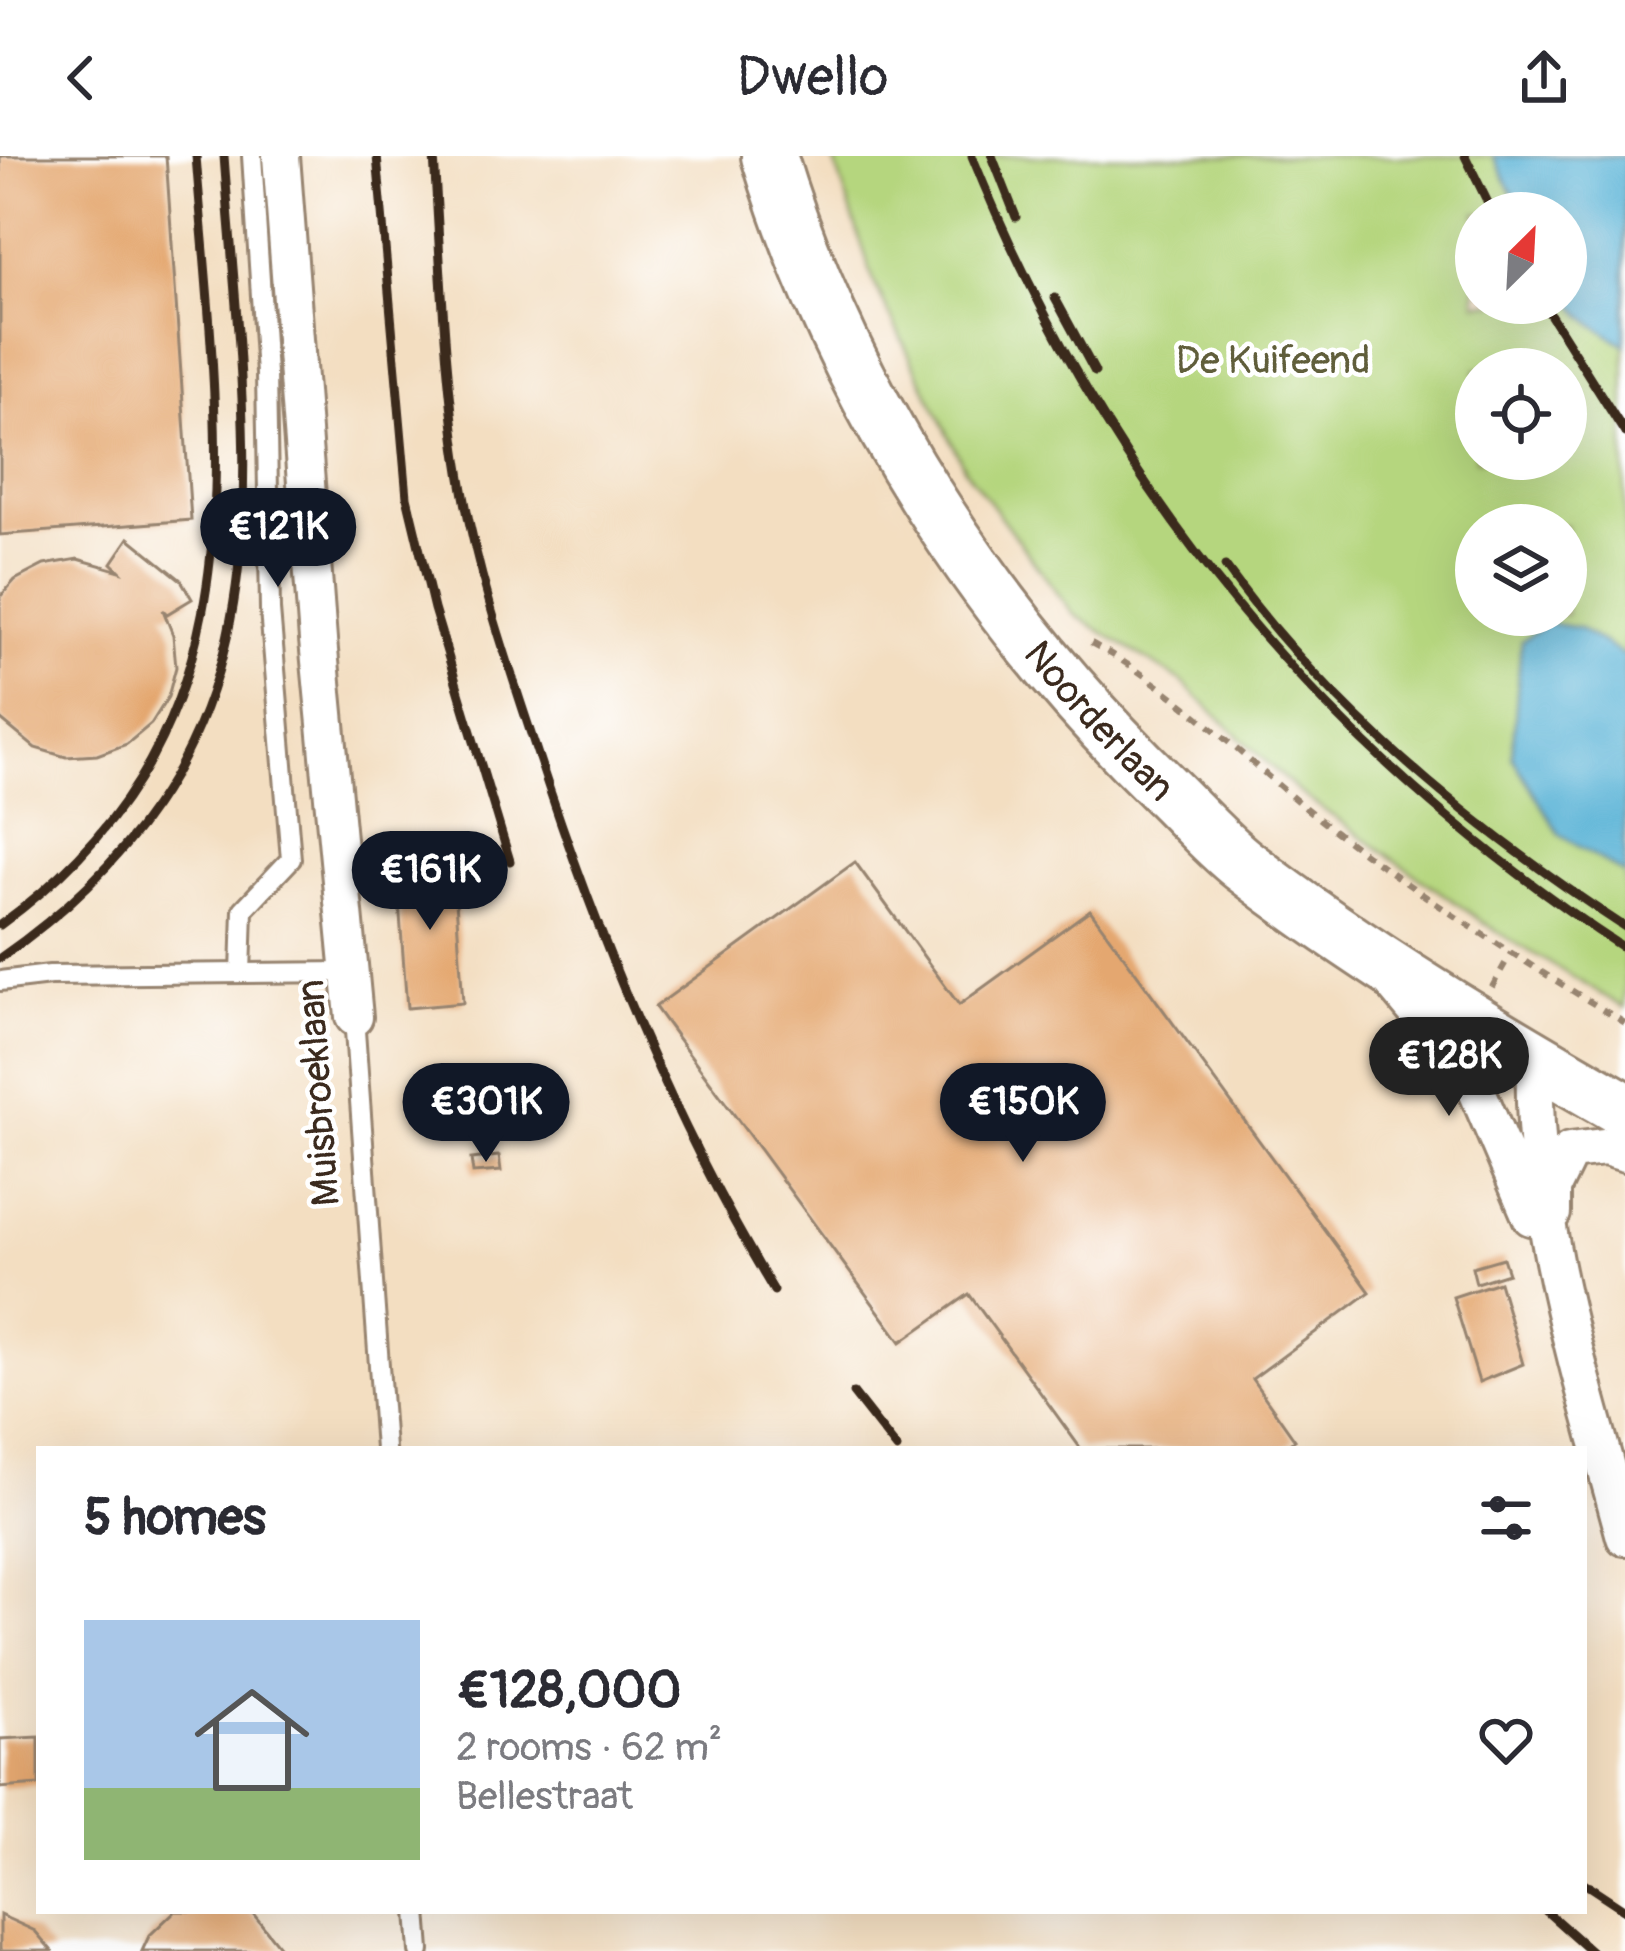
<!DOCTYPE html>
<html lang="en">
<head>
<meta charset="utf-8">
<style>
  body { margin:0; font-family:Pangolin,sans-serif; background:#f2f2f3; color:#2b2b33; height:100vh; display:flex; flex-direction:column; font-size:45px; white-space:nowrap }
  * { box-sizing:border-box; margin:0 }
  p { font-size:39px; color:#7c7c81 }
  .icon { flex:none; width:66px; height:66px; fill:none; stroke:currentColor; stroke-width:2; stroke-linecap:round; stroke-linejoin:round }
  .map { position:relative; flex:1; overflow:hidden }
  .side { position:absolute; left:36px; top:1290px; width:1551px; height:468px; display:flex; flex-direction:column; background:#fff; border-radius:0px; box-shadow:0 12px 48px #0002 }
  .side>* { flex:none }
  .needle { width:78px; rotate:24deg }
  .buttons { position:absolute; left:1455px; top:36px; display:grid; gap:24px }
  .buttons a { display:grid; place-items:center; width:132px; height:132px; border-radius:50%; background:#fff; box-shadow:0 12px 48px #0002; font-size:60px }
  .price { position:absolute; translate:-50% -102px; padding:0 27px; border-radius:42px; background:#111827; color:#fff; font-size:39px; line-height:78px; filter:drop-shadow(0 3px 6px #0008) }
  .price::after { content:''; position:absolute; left:50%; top:72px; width:36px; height:27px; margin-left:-18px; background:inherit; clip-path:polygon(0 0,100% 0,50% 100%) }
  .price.selected { background:#222; color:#fff }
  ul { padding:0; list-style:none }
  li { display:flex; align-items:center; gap:36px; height:300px; padding:0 48px }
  li span { display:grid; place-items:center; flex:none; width:336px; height:240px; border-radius:0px; color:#555 }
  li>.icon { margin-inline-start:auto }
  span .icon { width:144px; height:144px; fill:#fffc; stroke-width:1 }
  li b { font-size:51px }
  h2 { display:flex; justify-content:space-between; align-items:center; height:144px; padding:0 48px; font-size:51px }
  header { display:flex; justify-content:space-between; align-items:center; height:156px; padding:0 48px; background:#fff; font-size:54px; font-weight:600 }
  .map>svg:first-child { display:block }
  .green { fill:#b5d67e; stroke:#78804e; stroke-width:3; fill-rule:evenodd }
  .water { fill:#59b2d6; stroke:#4a6e7a; stroke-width:3 }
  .building { fill:#e4a770 }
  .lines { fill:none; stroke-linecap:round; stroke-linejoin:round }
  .lane-casing { stroke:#978470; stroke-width:24 }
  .street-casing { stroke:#978470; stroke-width:42 }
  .primary-casing { stroke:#978470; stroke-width:60 }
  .path { stroke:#978470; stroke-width:6; stroke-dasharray:9 9; stroke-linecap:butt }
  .lane { stroke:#fff; stroke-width:18 }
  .street { stroke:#fff; stroke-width:36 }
  .primary { stroke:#fff; stroke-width:54 }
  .rail { stroke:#3b2a1e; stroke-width:9 }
  .labels { text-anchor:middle; stroke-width:9; stroke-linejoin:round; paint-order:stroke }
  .park-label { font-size:39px; fill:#605e3b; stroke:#fff }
  .street-label { font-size:39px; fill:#3b2a1e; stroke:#fff }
</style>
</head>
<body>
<header><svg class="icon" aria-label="back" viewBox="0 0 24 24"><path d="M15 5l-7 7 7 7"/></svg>Dwello<svg class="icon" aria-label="share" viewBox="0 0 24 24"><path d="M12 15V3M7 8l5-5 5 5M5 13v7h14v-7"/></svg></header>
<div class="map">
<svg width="1625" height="1795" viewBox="0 0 1625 1795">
  <rect width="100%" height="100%" fill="#fff"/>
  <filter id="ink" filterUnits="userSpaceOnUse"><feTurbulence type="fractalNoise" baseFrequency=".00833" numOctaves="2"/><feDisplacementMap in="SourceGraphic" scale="24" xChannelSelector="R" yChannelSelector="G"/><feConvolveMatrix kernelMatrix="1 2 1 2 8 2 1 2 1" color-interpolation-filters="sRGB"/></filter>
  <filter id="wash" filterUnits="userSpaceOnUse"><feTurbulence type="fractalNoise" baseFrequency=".004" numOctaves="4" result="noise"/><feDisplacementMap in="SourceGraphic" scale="48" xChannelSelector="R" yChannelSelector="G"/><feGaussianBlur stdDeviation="2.7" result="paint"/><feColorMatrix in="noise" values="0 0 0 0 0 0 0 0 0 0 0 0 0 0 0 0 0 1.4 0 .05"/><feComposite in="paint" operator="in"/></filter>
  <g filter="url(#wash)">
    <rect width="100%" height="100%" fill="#f3dec1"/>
    <!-- green -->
    <path class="green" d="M833,0H1625V852L1497,776L1297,635L1181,525L1073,458L965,313L875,129ZM1476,57H1566V147H1476ZM1476,213H1566V303H1476ZM1476,369H1566V459H1476Z"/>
    <!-- water -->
    <g class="water">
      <path d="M1493,0H1625V189C1552,145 1566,137 1566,57H1523Z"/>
      <path d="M1549,467L1578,472L1625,500V719L1560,679L1512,601L1521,485Z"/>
    </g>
    <g id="blocks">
      <!-- building -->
      <g class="building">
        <path d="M0,0H166L191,364L0,379Z"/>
        <path d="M129,382L181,424L192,443L167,458L163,454L173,479L176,511L168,541L151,568L127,588L97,599L66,601L35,592L0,563V441L15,424L44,409L78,403L120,415L112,407Z"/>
        <path d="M453,702L463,847L407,852L396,706Z"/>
        <path d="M855,706L959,849L1090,754L1370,1136L1252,1223L1295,1284L1283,1293H1081L969,1138L901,1186L655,851Z"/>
        <path d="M499,1000L501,1015L473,1017L471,1003Z"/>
        <path d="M1503,1102L1508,1117L1476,1127L1472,1111Z"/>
        <path d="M1499,1126L1523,1208L1479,1226L1453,1141Z"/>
        <path d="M39,1581V1629L0,1632V1583Z"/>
        <path d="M175,1755H251L283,1795H142L149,1780Z"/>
        <path d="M0,1759L35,1775L52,1795H0Z"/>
      </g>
    </g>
  </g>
  <g filter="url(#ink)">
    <use href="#blocks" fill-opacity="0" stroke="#978470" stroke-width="3"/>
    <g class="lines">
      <defs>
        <g id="lane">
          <path d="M241,817L243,754L291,703L270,454L266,218L252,0"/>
          <path d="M0,825L50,819L350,816"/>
          <path d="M354,861L385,1293"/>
          <path d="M417,1755L420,1795"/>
        </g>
        <g id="street">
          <path d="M281,0L318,484L354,861"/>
          <path d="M1393,827L1471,921L1531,1061"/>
          <path d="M1535,903C1530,1068 1583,1223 1625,1381"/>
          <path d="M1552,1057V1032L1570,995L1605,991L1625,997"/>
        </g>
        <g id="primary">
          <path id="s1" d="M769,0C842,240 985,459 1164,633C1190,658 1215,687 1243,709C1363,801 1494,879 1625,954"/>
        </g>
      </defs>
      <!-- lane casing -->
      <use href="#lane" class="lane-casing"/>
      <!-- street casing -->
      <use href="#street" class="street-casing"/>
      <!-- primary casing -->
      <use href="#primary" class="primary-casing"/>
      <!-- path -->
      <g class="path">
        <path d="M1091,487C1182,535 1254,614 1336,676C1428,746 1526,807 1625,867"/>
        <path d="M1492,831L1511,797"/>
      </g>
      <!-- lane -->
      <use href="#lane" class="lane"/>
      <!-- street -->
      <use href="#street" class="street"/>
      <!-- primary -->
      <use href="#primary" class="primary"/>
      <!-- rail -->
      <g class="rail">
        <path d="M377,0L407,341L434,453L510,705"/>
        <path d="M434,0C441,112 444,224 463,334C478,421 507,504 534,587C597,780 670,961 774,1135"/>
        <path d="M972,0C1108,335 1323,595 1625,793"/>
        <path d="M992,0L1016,61"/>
        <path d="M1465,0L1493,57"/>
        <path d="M1055,142L1095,216"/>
        <path d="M1543,147L1625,277"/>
        <path d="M1225,410C1331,555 1476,674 1625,771"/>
        <path d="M0,769C272,574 218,291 196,0"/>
        <path d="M0,802C304,591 247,319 224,0"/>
        <path d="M853,1237L897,1293"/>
        <path d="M1584,1727L1625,1754"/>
        <path d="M1546,1755L1591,1795"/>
      </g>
    </g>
  </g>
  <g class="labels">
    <!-- park labels -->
    <g class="park-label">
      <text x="1273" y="217">De Kuifeend</text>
    </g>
    <!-- street labels -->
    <g class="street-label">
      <text dy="14" stroke="none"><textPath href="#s1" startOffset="660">Noorderlaan</textPath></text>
      <text transform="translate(317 937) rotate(-94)" y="14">Muisbroeklaan</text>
    </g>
  </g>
</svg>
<div class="buttons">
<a><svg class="needle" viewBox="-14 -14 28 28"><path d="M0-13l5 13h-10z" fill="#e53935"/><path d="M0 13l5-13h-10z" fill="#7c7c81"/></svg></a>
<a><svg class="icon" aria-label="locate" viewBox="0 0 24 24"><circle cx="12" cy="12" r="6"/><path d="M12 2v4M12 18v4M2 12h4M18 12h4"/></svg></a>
<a><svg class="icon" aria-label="layers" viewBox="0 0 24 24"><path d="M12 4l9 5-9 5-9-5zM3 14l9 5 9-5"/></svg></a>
</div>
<b class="price" style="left:278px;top:434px">€121K</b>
<b class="price" style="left:430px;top:777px">€161K</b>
<b class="price selected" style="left:1449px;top:963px">€128K</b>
<b class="price" style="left:486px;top:1009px">€301K</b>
<b class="price" style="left:1023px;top:1009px">€150K</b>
<section class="side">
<h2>5 homes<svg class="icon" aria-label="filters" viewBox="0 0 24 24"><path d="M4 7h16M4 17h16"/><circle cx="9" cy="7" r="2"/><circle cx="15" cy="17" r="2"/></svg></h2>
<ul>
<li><span style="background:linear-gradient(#a9c7e8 70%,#8fb573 0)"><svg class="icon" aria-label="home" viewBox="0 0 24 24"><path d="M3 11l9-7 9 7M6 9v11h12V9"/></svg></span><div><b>€128,000</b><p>2 rooms · 62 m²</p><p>Bellestraat</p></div><svg class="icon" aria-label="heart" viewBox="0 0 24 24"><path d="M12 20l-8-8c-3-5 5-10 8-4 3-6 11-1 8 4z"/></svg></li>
</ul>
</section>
</div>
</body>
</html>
